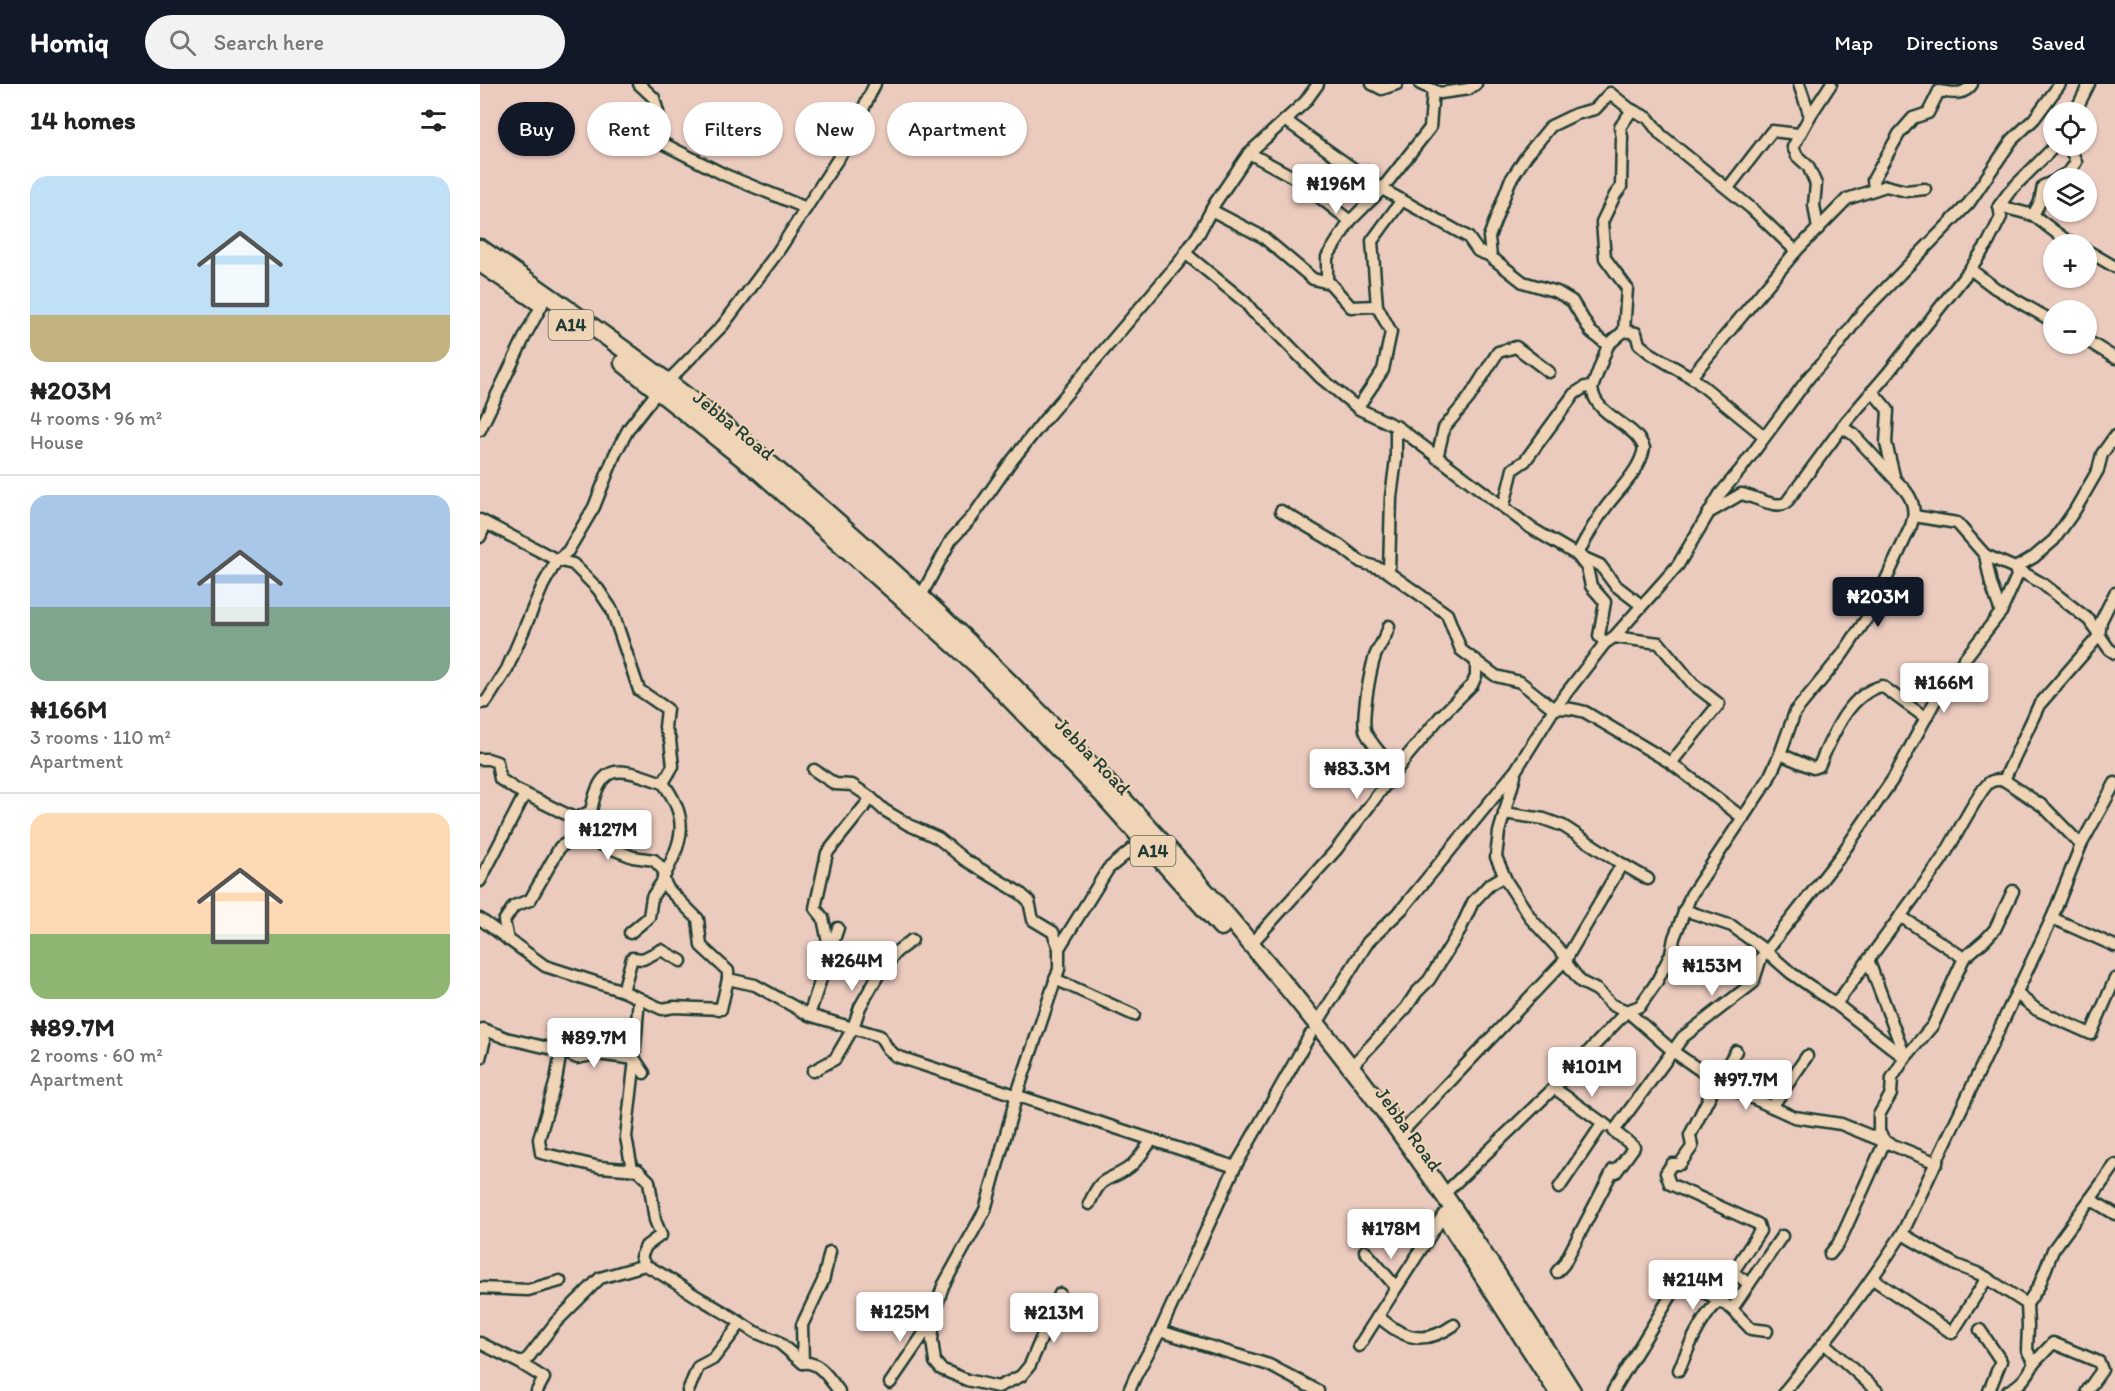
<!DOCTYPE html>
<html lang="en">
<head>
<meta charset="utf-8">
<style>
  body { margin:0; font-family:Itim,sans-serif; background:#f2f2f2; color:#222; height:100vh; display:flex; flex-direction:column; font-size:22px; white-space:nowrap }
  * { box-sizing:border-box; margin:0 }
  p { font-size:20px; color:#767676 }
  .icon { flex:none; width:33px; height:33px; fill:none; stroke:currentColor; stroke-width:2; stroke-linecap:round; stroke-linejoin:round }
  .map { position:relative; flex:1; overflow:hidden }
  .side { display:flex; flex-direction:column; background:#fff; width:480px }
  .side>* { flex:none }
  .hud { position:absolute; left:18px; top:18px; width:570px; height:54px; display:flex; gap:12px }
  .fabs { position:absolute; left:1563px; top:18px; display:grid; gap:12px }
  .fabs a { display:grid; place-items:center; width:54px; height:54px; border-radius:50%; background:#fff; box-shadow:0 2px 4px #0004; font-size:30px }
  .price { position:absolute; translate:-50% -51px; padding:0 14px; border-radius:6px; background:#fff; color:#222; font-size:20px; line-height:39px; filter:drop-shadow(0 2px 3px #0008) }
  .price::after { content:''; position:absolute; left:50%; top:36px; width:18px; height:14px; margin-left:-9px; background:inherit; clip-path:polygon(0 0,100% 0,50% 100%) }
  .price.selected { background:#111827; color:#fff }
  ul { padding:0; list-style:none }
  li { display:grid; align-content:center; gap:12px; height:318px; padding:0 30px }
  li+li { border-top:2px solid #e0e0e0 }
  li span { display:grid; place-items:center; height:186px; border-radius:18px; color:#555 }
  li>.icon { margin-inline-start:auto }
  span .icon { width:108px; height:108px; fill:#fffc; stroke-width:1 }
  li b { font-size:26px }
  h2 { display:flex; justify-content:space-between; align-items:center; height:72px; padding:0 30px; font-size:26px }
  .tag { padding:0 21px; border-radius:27px; background:#fff; box-shadow:0 2px 4px #0004; font-size:21px; line-height:54px }
  .tag.selected { background:#111827; color:#fff }
  header { display:flex; align-items:center; gap:36px; box-sizing:border-box; height:84px; padding:0 30px; background:#111827; color:#fff }
  header strong { font-size:28px }
  nav { display:flex; gap:33px; margin-inline-start:auto; font-size:21px }
  .search { width:420px; height:54px; background:#f2f2f2; display:flex; align-items:center; gap:15px; box-sizing:border-box; padding:0 21px; border-radius:33px; color:#767676; font-size:22px }
  main { display:flex; flex:1; min-height:0 }
  .map>svg:first-child { display:block }
  .lines { fill:none; stroke-linecap:round; stroke-linejoin:round }
  .minor-casing { stroke:#1f3d34; stroke-width:15 }
  .highway-casing { stroke:#1f3d34; stroke-width:21 }
  .minor { stroke:#efd4b6; stroke-width:10 }
  .highway { stroke:#efd4b6; stroke-width:16 }
  .labels { text-anchor:middle; stroke-width:4.5; stroke-linejoin:round; paint-order:stroke }
  .shield { fill:#efd4b6; stroke:#5d6a5b; stroke-width:1.5 }
  .shield-label { font-size:18px; font-weight:bold; fill:#1f3d34 }
  .street-label { font-size:20px; fill:#1f3d34; stroke:#efd4b6 }
</style>
</head>
<body>
<header>
<strong>Homiq</strong>
<div class="search"><svg class="icon" aria-label="search" viewBox="0 0 24 24"><circle cx="10" cy="10" r="6"/><path d="M15 15l6 6"/></svg>Search here</div>
<nav><a>Map</a><a>Directions</a><a>Saved</a></nav>
</header>
<main>
<section class="side">
<h2>14 homes<svg class="icon" aria-label="filters" viewBox="0 0 24 24"><path d="M4 7h16M4 17h16"/><circle cx="9" cy="7" r="2"/><circle cx="15" cy="17" r="2"/></svg></h2>
<ul>
<li><span style="background:linear-gradient(#bfe0f5 75%,#c2b280 0)"><svg class="icon" aria-label="home" viewBox="0 0 24 24"><path d="M3 11l9-7 9 7M6 9v11h12V9"/></svg></span><div><b>₦203M</b><p>4 rooms · 96 m²</p><p>House</p></div></li>
<li><span style="background:linear-gradient(#a9c7e8 60%,#7fa58c 0)"><svg class="icon" aria-label="home" viewBox="0 0 24 24"><path d="M3 11l9-7 9 7M6 9v11h12V9"/></svg></span><div><b>₦166M</b><p>3 rooms · 110 m²</p><p>Apartment</p></div></li>
<li><span style="background:linear-gradient(#ffd9b3 65%,#8fb573 0)"><svg class="icon" aria-label="home" viewBox="0 0 24 24"><path d="M3 11l9-7 9 7M6 9v11h12V9"/></svg></span><div><b>₦89.7M</b><p>2 rooms · 60 m²</p><p>Apartment</p></div></li>
</ul>
</section>
<div class="map">
<svg width="1635" height="1307" viewBox="0 0 1635 1307">
  <rect width="100%" height="100%" fill="#eccbbf"/>
  <filter id="ink" filterUnits="userSpaceOnUse"><feTurbulence type="fractalNoise" baseFrequency=".0167" numOctaves="2"/><feDisplacementMap in="SourceGraphic" scale="12" xChannelSelector="R" yChannelSelector="G"/><feConvolveMatrix kernelMatrix="1 2 1 2 8 2 1 2 1" color-interpolation-filters="sRGB"/></filter>
  <g filter="url(#ink)">
    <g class="lines">
      <defs>
        <g id="minor">
          <path d="M159,0L174,14L178,28L176,43L180,58L245,91L326,124"/>
          <path d="M892,0L902,5L917,0"/>
          <path d="M940,0L960,9L989,5L996,0"/>
          <path d="M1319,0L1330,32L1313,63L1317,72L1328,82L1336,100L1334,121L1338,145"/>
          <path d="M1595,28L1609,0"/>
          <path d="M1330,32L1351,0"/>
          <path d="M805,36L902,105L988,153L998,167L1011,172"/>
          <path d="M769,69L815,94L870,137"/>
          <path d="M1578,94L1589,88L1596,78L1589,62"/>
          <path d="M1248,104L1292,47L1318,50"/>
          <path d="M1394,105L1393,96L1419,50L1433,34L1448,29L1459,7C1472,9 1484,12 1492,0"/>
          <path d="M1519,122L1553,131L1587,157L1595,160"/>
          <path d="M731,126L783,153L833,195L849,199"/>
          <path d="M1553,131L1560,118L1563,102L1574,97"/>
          <path d="M1606,166L1635,183"/>
          <path d="M705,169L765,218L773,228L787,239L841,294L879,325L919,344L1051,444L1097,471L1120,481L1135,501L1161,521"/>
          <path d="M1490,185L1515,204L1574,238"/>
          <path d="M897,222L871,223L847,196V173L870,137L902,105L950,44L953,6"/>
          <path d="M1144,247L1156,249L1159,260L1170,269L1214,295L1284,352"/>
          <path d="M1606,256L1635,274"/>
          <path d="M1128,261L1111,248L1092,217L1077,208L1043,198L1011,173L1009,153L1030,97L1047,71L1071,42L1096,30L1115,25L1130,9L1150,25L1168,34L1181,51L1271,124L1316,167"/>
          <path d="M1211,293L1316,167L1367,115L1406,102L1426,107L1445,105"/>
          <path d="M187,298L243,241L297,169L363,67L395,0"/>
          <path d="M1392,307L1408,326L1406,359L1414,392"/>
          <path d="M878,323L903,286L911,248L897,222L892,157L922,116"/>
          <path d="M0,346L46,250L62,221"/>
          <path d="M957,374L964,344L989,314L1018,268L1036,263L1069,288"/>
          <path d="M1024,421L1033,385L1045,377L1094,310L1105,303L1112,304"/>
          <path d="M801,427L859,461L881,478L905,486L967,530L981,566L1016,592L1040,598L1074,625C1085,623 1094,625 1105,628L1191,679"/>
          <path d="M1232,427L1261,410C1274,412 1295,425 1306,419L1366,338L1408,289L1488,188L1508,159L1521,133L1519,122L1530,107L1575,62"/>
          <path d="M1434,432L1477,439L1505,471"/>
          <path d="M0,436L77,476L93,480L118,505L132,526L159,606L187,625L185,643L190,656L193,682L183,699C210,735 203,757 183,794L188,805L218,835L221,862L248,887V895"/>
          <path d="M0,453L6,439"/>
          <path d="M909,488L911,413L916,375V342"/>
          <path d="M441,512L471,456L493,432L530,379L566,334L700,177L718,151L735,119L769,69L825,18L838,0"/>
          <path d="M1521,528L1537,492L1535,484L1554,473L1574,456L1595,426L1618,386L1622,370L1635,352"/>
          <path d="M909,542C906,554 899,562 895,572C890,587 882,631 885,646C886,653 910,682 916,687"/>
          <path d="M1134,553L1179,559L1213,600L1239,620L1191,679L1263,734"/>
          <path d="M1125,559L1119,552L1125,518L1111,502L1107,484L1097,471C1106,454 1115,438 1126,423C1139,405 1160,387 1164,364C1154,338 1115,333 1112,304L1128,261L1144,247L1147,204L1125,174L1122,138L1135,111L1141,103L1142,53L1140,43L1152,26"/>
          <path d="M0,619L6,618L27,585L63,501L77,476L88,467L114,423L135,370L149,344L178,307"/>
          <path d="M1300,670L1333,684L1339,682C1352,653 1368,610 1402,602L1446,634"/>
          <path d="M0,675H8L17,678L20,695L35,705L100,737L115,758L153,773L174,776L186,789"/>
          <path d="M334,686L355,700L372,701L391,714L404,726L429,741L458,754L485,776L540,809L549,817L553,836L573,848L579,864V885L537,1010L505,1126L463,1202L455,1227L452,1256L455,1278L461,1285L487,1296L518,1303L541,1292L550,1281L580,1210"/>
          <path d="M1524,696L1559,621L1619,552L1621,537L1635,509"/>
          <path d="M1024,729L1064,735L1083,742L1142,780"/>
          <path d="M1601,761L1635,699"/>
          <path d="M1168,795L1142,780L1089,870L1087,874V880L1101,898L1117,906L1132,921L1147,927L1194,968L1237,998L1210,1051L1212,1063L1200,1080H1192L1186,1089L1190,1100L1278,1140L1280,1147L1253,1188L1269,1200L1302,1152"/>
          <path d="M0,797L45,710"/>
          <path d="M1204,826L1252,842L1286,867L1311,889L1356,920L1425,974"/>
          <path d="M1420,832L1484,874"/>
          <path d="M1572,834L1635,862"/>
          <path d="M0,835L65,882L143,907L182,925L194,923L241,925L248,895L275,901L329,931L400,952L408,965L416,972L755,1083"/>
          <path d="M150,849L169,833L172,813L184,795"/>
          <path d="M28,856L24,837L34,822L50,816L80,763L99,752L101,732L111,727C121,674 142,685 183,699"/>
          <path d="M771,860L856,766L924,676L960,633L992,601L996,592V576"/>
          <path d="M579,864L628,785L663,756"/>
          <path d="M350,868L343,834L335,824L347,769L391,714"/>
          <path d="M1389,878L1425,973"/>
          <path d="M575,895L654,931"/>
          <path d="M143,907L152,874L163,875L181,866L201,877"/>
          <path d="M1536,909L1557,926L1611,950L1635,895"/>
          <path d="M159,914L154,974L164,989"/>
          <path d="M329,931L358,844"/>
          <path d="M836,941L888,858L922,825L1036,686L1074,625L1125,559L1134,553L1198,481L1240,410L1261,385L1330,292L1355,265L1382,229L1489,119L1532,56L1554,35L1580,0"/>
          <path d="M81,967L97,974L117,970L155,975L146,1053L152,1085"/>
          <path d="M1256,967L1237,998L1314,1033L1361,1040L1457,1079"/>
          <path d="M0,974L4,959L3,945L26,954L81,967L76,996L59,1055L61,1069L120,1083L158,1086L169,1097L175,1136L181,1151L166,1162L161,1173L165,1181"/>
          <path d="M870,984L926,924L936,909L949,896L979,848L993,818L1009,801L1024,792"/>
          <path d="M333,987L355,975L373,944L380,923L397,893L416,868L432,856"/>
          <path d="M1074,1004L1127,1042"/>
          <path d="M1292,1023L1327,972"/>
          <path d="M920,1050L1087,874L1052,836L1027,798L1016,773L1019,748L1035,692"/>
          <path d="M1079,1104L1123,1039"/>
          <path d="M964,1110L1074,1004L1147,927L1160,922L1176,899L1191,870L1194,854L1211,811L1288,696L1300,670L1315,628L1362,571L1391,528L1431,442C1436,429 1434,417 1425,406L1374,351L1362,343"/>
          <path d="M1610,1115L1635,1130"/>
          <path d="M609,1120C622,1091 623,1100 647,1085C658,1078 664,1066 672,1056"/>
          <path d="M964,1130L898,1232C923,1255 944,1262 974,1241"/>
          <path d="M1422,1150L1476,1181L1502,1191L1547,1220L1559,1202L1573,1166L1635,1081"/>
          <path d="M885,1167L916,1203"/>
          <path d="M1350,1170L1358,1160L1364,1148L1405,1057L1399,1048V1031L1411,1010L1412,994L1425,974L1453,941L1484,874L1505,856L1515,845L1533,807"/>
          <path d="M1077,1188L1084,1180L1133,1086L1136,1088L1154,1063L1134,1047L1203,953L1273,899L1281,874L1286,867L1359,774L1413,695L1462,604L1521,528L1511,500L1505,471L1535,484L1563,500L1609,536L1629,565L1635,569"/>
          <path d="M1393,1195L1472,1249L1507,1194"/>
          <path d="M1269,1200L1252,1225L1271,1245L1287,1247"/>
          <path d="M0,1204L48,1206L80,1197"/>
          <path d="M261,1239L275,1248L297,1257L323,1279L322,1241L343,1197L350,1168"/>
          <path d="M1500,1246L1521,1277L1509,1307"/>
          <path d="M680,1247L789,1281L838,1307"/>
          <path d="M0,1259L40,1279L64,1294L57,1307"/>
          <path d="M1345,1260L1397,1307"/>
          <path d="M879,1262L898,1232"/>
          <path d="M40,1279L48,1274L76,1238L120,1194L165,1181C187,1192 202,1204 223,1216C236,1224 248,1230 261,1239L233,1275L218,1283L208,1307"/>
          <path d="M323,1279C340,1277 349,1295 359,1307"/>
          <path d="M1554,1279L1573,1259L1619,1278L1622,1286L1607,1307"/>
          <path d="M1199,1286C1207,1266 1223,1229 1240,1217L1252,1225"/>
          <path d="M410,1299L454,1235"/>
          <path d="M649,1307L655,1293L680,1247L755,1083L830,951"/>
          <path d="M1133,1307L1201,1195L1240,1217"/>
          <path d="M1305,1307C1347,1257 1386,1205 1422,1150L1572,834L1601,761L1564,723L1524,696C1519,696 1515,695 1510,698C1499,705 1471,763 1460,778L1356,920"/>
          <path d="M1528,1307C1541,1301 1548,1292 1554,1279L1547,1266L1548,1242L1547,1220"/>
        </g>
        <g id="highway">
          <path d="M0,164C90,226 180,289 265,359C493,547 700,762 881,996C957,1096 1025,1201 1092,1307"/>
          <path d="M0,179L57,217"/>
          <path d="M143,279L280,388L498,582L621,709L741,843"/>
          <path d="M966,1134L1077,1307"/>
        </g>
      </defs>
      <!-- minor casing -->
      <use href="#minor" class="minor-casing"/>
      <!-- highway casing -->
      <use href="#highway" class="highway-casing"/>
      <!-- minor -->
      <use href="#minor" class="minor"/>
      <!-- highway -->
      <use href="#highway" class="highway"/>
    </g>
  </g>
  <g class="labels">
    <!-- shield labels -->
    <g class="shield">
      <rect x="68.5" y="226" width="45" height="30" rx="4.5"/>
      <rect x="650.5" y="752" width="45" height="30" rx="4.5"/>
    </g>
    <g class="shield-label">
      <text x="91" y="247">A14</text>
      <text x="673" y="773">A14</text>
    </g>
    <!-- street labels -->
    <g class="street-label">
      <text transform="translate(254 341) rotate(39)" y="7">Jebba Road</text>
      <text transform="translate(613 672) rotate(46)" y="7">Jebba Road</text>
      <text transform="translate(929 1045) rotate(54)" y="7">Jebba Road</text>
    </g>
  </g>
</svg>
<div class="fabs">
<a><svg class="icon" aria-label="locate" viewBox="0 0 24 24"><circle cx="12" cy="12" r="6"/><path d="M12 2v4M12 18v4M2 12h4M18 12h4"/></svg></a>
<a><svg class="icon" aria-label="layers" viewBox="0 0 24 24"><path d="M12 4l9 5-9 5-9-5zM3 14l9 5 9-5"/></svg></a>
<a>+</a>
<a>−</a>
</div>
<b class="price" style="left:856px;top:131px">₦196M</b>
<b class="price selected" style="left:1398px;top:544px">₦203M</b>
<b class="price" style="left:1464px;top:630px">₦166M</b>
<b class="price" style="left:877px;top:716px">₦83.3M</b>
<b class="price" style="left:128px;top:777px">₦127M</b>
<b class="price" style="left:372px;top:908px">₦264M</b>
<b class="price" style="left:1232px;top:913px">₦153M</b>
<b class="price" style="left:114px;top:985px">₦89.7M</b>
<b class="price" style="left:1112px;top:1014px">₦101M</b>
<b class="price" style="left:1266px;top:1027px">₦97.7M</b>
<b class="price" style="left:911px;top:1176px">₦178M</b>
<b class="price" style="left:1213px;top:1227px">₦214M</b>
<b class="price" style="left:420px;top:1259px">₦125M</b>
<b class="price" style="left:574px;top:1260px">₦213M</b>
<div class="hud">
<a class="tag selected">Buy</a>
<a class="tag">Rent</a>
<a class="tag">Filters</a>
<a class="tag">New</a>
<a class="tag">Apartment</a>
</div>
</div>
</main>
</body>
</html>
